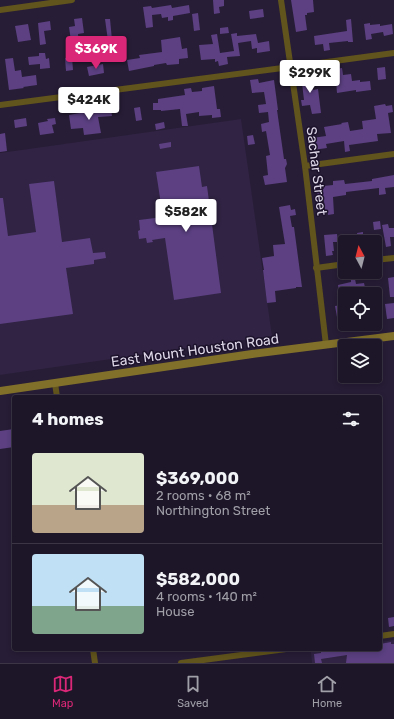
<!DOCTYPE html>
<html lang="en">
<head>
<meta charset="utf-8">
<style>
  body { margin:0; font-family:Rubik,sans-serif; background:#251f30; color:#f1f3f6; height:100vh; display:flex; flex-direction:column; font-size:15px; white-space:nowrap }
  * { box-sizing:border-box; margin:0 }
  p { font-size:13px; color:#a09fa8 }
  .icon { flex:none; width:22px; height:22px; fill:none; stroke:currentColor; stroke-width:2; stroke-linecap:round; stroke-linejoin:round }
  .map { position:relative; flex:1; overflow:hidden }
  .drawer { position:absolute; left:12px; top:395px; width:370px; height:256px; display:flex; flex-direction:column; background:#1d1628; border-radius:4px; box-shadow:0 2px 6px #0003,0 0 0 1px #3b3545 }
  .drawer>* { flex:none }
  .needle { width:26px; rotate:353deg }
  .fabs { position:absolute; left:338px; top:235px; display:grid; gap:8px }
  .fabs a { display:grid; place-items:center; width:44px; height:44px; border-radius:4px; background:#1d1628; box-shadow:0 2px 6px #0003,0 0 0 1px #3b3545; font-size:20px }
  .price { position:absolute; translate:-50% -34px; padding:0 9px; border-radius:4px; background:#fff; color:#222; font-size:13px; line-height:26px; filter:drop-shadow(0 1px 2px #0008) }
  .price::after { content:''; position:absolute; left:50%; top:24px; width:12px; height:9px; margin-left:-6px; background:inherit; clip-path:polygon(0 0,100% 0,50% 100%) }
  .price.selected { background:#db2777; color:#fff }
  ul { padding:0; list-style:none }
  li { display:flex; align-items:center; gap:12px; height:100px; padding:0 20px }
  li+li { border-top:1px solid #3b3545 }
  li span { display:grid; place-items:center; flex:none; width:112px; height:80px; border-radius:4px; color:#555 }
  li>.icon { margin-inline-start:auto }
  span .icon { width:48px; height:48px; fill:#fffc; stroke-width:1 }
  li b { font-size:17px }
  h2 { display:flex; justify-content:space-between; align-items:center; height:48px; padding:0 20px; font-size:17px }
  .menu { display:flex; justify-content:space-around; align-items:center; height:56px; border-top:1px solid #3b3545; background:#1d1628; font-size:11px; color:#a09fa8 }
  .menu a { display:grid; justify-items:center; gap:2px }
  .menu .selected { color:#db2777 }
  .map>svg:first-child { display:block }
  .built { fill:#302343 }
  .building { fill:#5c4082 }
  .lines { fill:none; stroke-linecap:round; stroke-linejoin:round }
  .minor { stroke:#61541c; stroke-width:6 }
  .secondary { stroke:#81702a; stroke-width:8 }
  .labels { text-anchor:middle; stroke-width:3; stroke-linejoin:round; paint-order:stroke }
  .street-label { font-size:14px; fill:#dcd6e7; stroke:#1d132c }
</style>
</head>
<body>
<div class="map">
<svg width="394" height="663" viewBox="0 0 394 663">
  <rect width="100%" height="100%" fill="#271d36"/>
  <!-- built -->
  <g class="built">
    <path d="M241,119L272,336L0,375V153Z"/>
    <path d="M394,640V663H312L311,652L330,649H380V642Z"/>
  </g>
  <!-- building -->
  <g class="building">
    <path d="M213,0H224V6L219,7L220,13L214,14Z"/>
    <path d="M291,0H313L314,12L307,13V15H305L307,30L296,32Z"/>
    <path d="M171,5L172,8L189,5L190,13L173,16V20L168,21V17L162,18L161,14L152,15L153,27L146,28L143,7L151,6L152,8Z"/>
    <path d="M263,9L264,17L250,19L249,11Z"/>
    <path d="M198,13L200,30L194,31L192,14Z"/>
    <path d="M82,18L84,33L78,34L80,55L69,57L67,41H71L69,27L75,26L74,19Z"/>
    <path d="M105,19H110L112,40L108,41Z"/>
    <path d="M351,19L353,42H348V41L329,43L330,50L324,51L323,44L315,45L314,36L347,31L346,20Z"/>
    <path d="M50,21L51,30L44,31L46,44L40,45L38,23Z"/>
    <path d="M370,23V25L380,24V26L392,24L393,34L384,36L383,32L371,34L372,39L366,40L364,24Z"/>
    <path d="M28,24L31,40L18,42L15,26Z"/>
    <path d="M228,27L229,33L220,34V28Z"/>
    <path d="M237,33V36L256,34L258,43L269,41L270,51L257,53V48L252,49L251,41L238,43L240,56L227,57L228,64L219,66L218,61L215,62V59L201,60L199,45L213,44L211,35L217,34L220,53L234,51L231,34Z"/>
    <path d="M180,37L182,49L187,48L188,58L179,59V64L167,65L166,63L154,65V66L129,71L127,60L140,58L139,55L162,52L161,40Z"/>
    <path d="M123,43L125,60L112,61L110,45Z"/>
    <path d="M39,53H45L46,59L49,58L50,68L40,69V64L29,65L28,57L39,56Z"/>
    <path d="M72,57L73,70L66,71L65,58Z"/>
    <path d="M13,58L15,71L21,70L22,77L36,75L37,85L23,87L24,88L9,90L5,59Z"/>
    <path d="M103,64L104,73L89,76L87,67Z"/>
    <path d="M385,67L386,79L378,80L377,68Z"/>
    <path d="M342,68L343,75L351,74L352,81L360,80V82L370,81L371,90L356,92V90L337,93L335,69Z"/>
    <path d="M310,73L313,90L318,89L321,113L312,114L310,105L302,106L301,100H304L302,83H300L299,74Z"/>
    <path d="M258,79L259,83L274,80L278,110H277L284,159H286L287,164L285,168L287,182L265,185L263,176L268,175L266,156L270,155L266,131L262,132L261,124L269,122L268,112L259,113L258,105L266,104L264,92L252,93L250,80Z"/>
    <path d="M214,86L217,109H220L221,117L212,118V115L199,116V112L186,114L188,126H182L180,109L161,111V110H153V103H158V99L185,95L184,89L191,88L192,92L202,91V88Z"/>
    <path d="M385,104L386,106L392,105L393,112L388,113L391,133L377,134L378,141L349,145L350,151L345,152L344,141L326,144L327,148L313,150L312,138L326,136L324,127L342,124L341,123L348,122L350,131L363,129L362,121L376,119L374,106Z"/>
    <path d="M140,107L142,120L136,121L134,108Z"/>
    <path d="M111,109L112,116L98,117L101,133L84,135L83,128L71,129L69,115L85,112V111L93,110L94,111Z"/>
    <path d="M26,118L27,126L15,128L14,120Z"/>
    <path d="M55,118L56,124L52,125L54,133L40,135L38,123L48,121L47,119Z"/>
    <path d="M164,122L165,128L156,130L155,124Z"/>
    <path d="M5,133L7,151L0,152V134Z"/>
    <path d="M253,135L255,144L248,145L247,136Z"/>
    <path d="M171,142V147L160,149L159,144Z"/>
    <path d="M199,166L202,187L207,186L221,293L174,300L165,238L152,240L153,242L147,243L146,238L139,239L138,231L140,230L139,220L163,217L156,172Z"/>
    <path d="M394,175V187L385,188L386,194L379,195V188L346,192V195L333,197L334,214L328,215L327,210L325,211L324,201H318L317,190L324,189L323,186L333,185V181L344,180L345,184L372,181V179Z"/>
    <path d="M54,181L62,242L90,238L93,253L105,252L106,258L94,260V264L66,268L73,314L0,324V198H3L8,236L36,232L29,184Z"/>
    <path d="M290,205L291,210L295,209L296,215L290,216L292,227H294L302,287H296V288L275,291L276,302L267,303L263,270H264L262,258L274,256L273,245L285,244L279,207Z"/>
    <path d="M380,221L381,229L374,230L373,222Z"/>
    <path d="M388,224L389,228H394V237H390L391,246L386,247L382,225Z"/>
    <path d="M363,232V237L373,236V242H358L357,233Z"/>
    <path d="M337,234L338,242H333L334,251H332L333,255L326,256L324,235Z"/>
    <path d="M394,277V297H390L388,278Z"/>
    <path d="M355,279L356,284L364,283L366,292L358,293V294H348L347,290L339,291L338,285L351,282V280Z"/>
    <path d="M394,303V318L387,319L385,304Z"/>
    <path d="M342,305L343,307H345V316L337,317L335,306Z"/>
    <path d="M14,429V447L0,449V431Z"/>
    <path d="M394,617V626L389,627L388,618Z"/>
    <path d="M391,642V644H394V663H346L347,655L321,659L322,663H315L314,654L321,653V652L345,649H380V644Z"/>
  </g>
  <g class="lines">
    <!-- minor -->
    <g class="minor">
      <path d="M281,0L305,166L326,345"/>
      <path d="M0,10L72,0"/>
      <path d="M0,105L290,67L394,53"/>
      <path d="M305,166L394,154"/>
      <path d="M375,260L394,258"/>
      <path d="M316,268L345,264"/>
      <path d="M55,383L57,397"/>
      <path d="M380,636L394,634"/>
      <path d="M93,649L95,663"/>
      <path d="M181,663L286,649"/>
    </g>
    <!-- secondary -->
    <path class="secondary" d="M0,391L252,354L394,336"/>
  </g>
  <g class="labels">
    <!-- street labels -->
    <g class="street-label">
      <text transform="translate(317 171) rotate(83)" y="5">Sachar Street</text>
      <text transform="translate(195 350) rotate(-8)" y="5">East Mount Houston Road</text>
    </g>
  </g>
</svg>
<div class="fabs">
<a><svg class="needle" viewBox="-14 -14 28 28"><path d="M0-13l5 13h-10z" fill="#e53935"/><path d="M0 13l5-13h-10z" fill="#a09fa8"/></svg></a>
<a><svg class="icon" aria-label="locate" viewBox="0 0 24 24"><circle cx="12" cy="12" r="6"/><path d="M12 2v4M12 18v4M2 12h4M18 12h4"/></svg></a>
<a><svg class="icon" aria-label="layers" viewBox="0 0 24 24"><path d="M12 4l9 5-9 5-9-5zM3 14l9 5 9-5"/></svg></a>
</div>
<b class="price selected" style="left:96px;top:70px">$369K</b>
<b class="price" style="left:310px;top:94px">$299K</b>
<b class="price" style="left:89px;top:121px">$424K</b>
<b class="price" style="left:186px;top:233px">$582K</b>
<section class="drawer">
<h2>4 homes<svg class="icon" aria-label="filters" viewBox="0 0 24 24"><path d="M4 7h16M4 17h16"/><circle cx="9" cy="7" r="2"/><circle cx="15" cy="17" r="2"/></svg></h2>
<ul>
<li><span style="background:linear-gradient(#dfe7d0 65%,#b9a48a 0)"><svg class="icon" aria-label="home" viewBox="0 0 24 24"><path d="M3 11l9-7 9 7M6 9v11h12V9"/></svg></span><div><b>$369,000</b><p>2 rooms · 68 m²</p><p>Northington Street</p></div></li>
<li><span style="background:linear-gradient(#bfe0f5 65%,#7fa58c 0)"><svg class="icon" aria-label="home" viewBox="0 0 24 24"><path d="M3 11l9-7 9 7M6 9v11h12V9"/></svg></span><div><b>$582,000</b><p>4 rooms · 140 m²</p><p>House</p></div></li>
</ul>
</section>
</div>
<nav class="menu">
<a class="selected"><svg class="icon" aria-label="map" viewBox="0 0 24 24"><path d="M3 6l6-2 6 2 6-2v14l-6 2-6-2-6 2zM9 4v14M15 6v14"/></svg>Map</a>
<a><svg class="icon" aria-label="saved" viewBox="0 0 24 24"><path d="M7 4h10v16l-5-4-5 4z"/></svg>Saved</a>
<a><svg class="icon" aria-label="home" viewBox="0 0 24 24"><path d="M3 11l9-7 9 7M6 9v11h12V9"/></svg>Home</a>
</nav>
</body>
</html>
